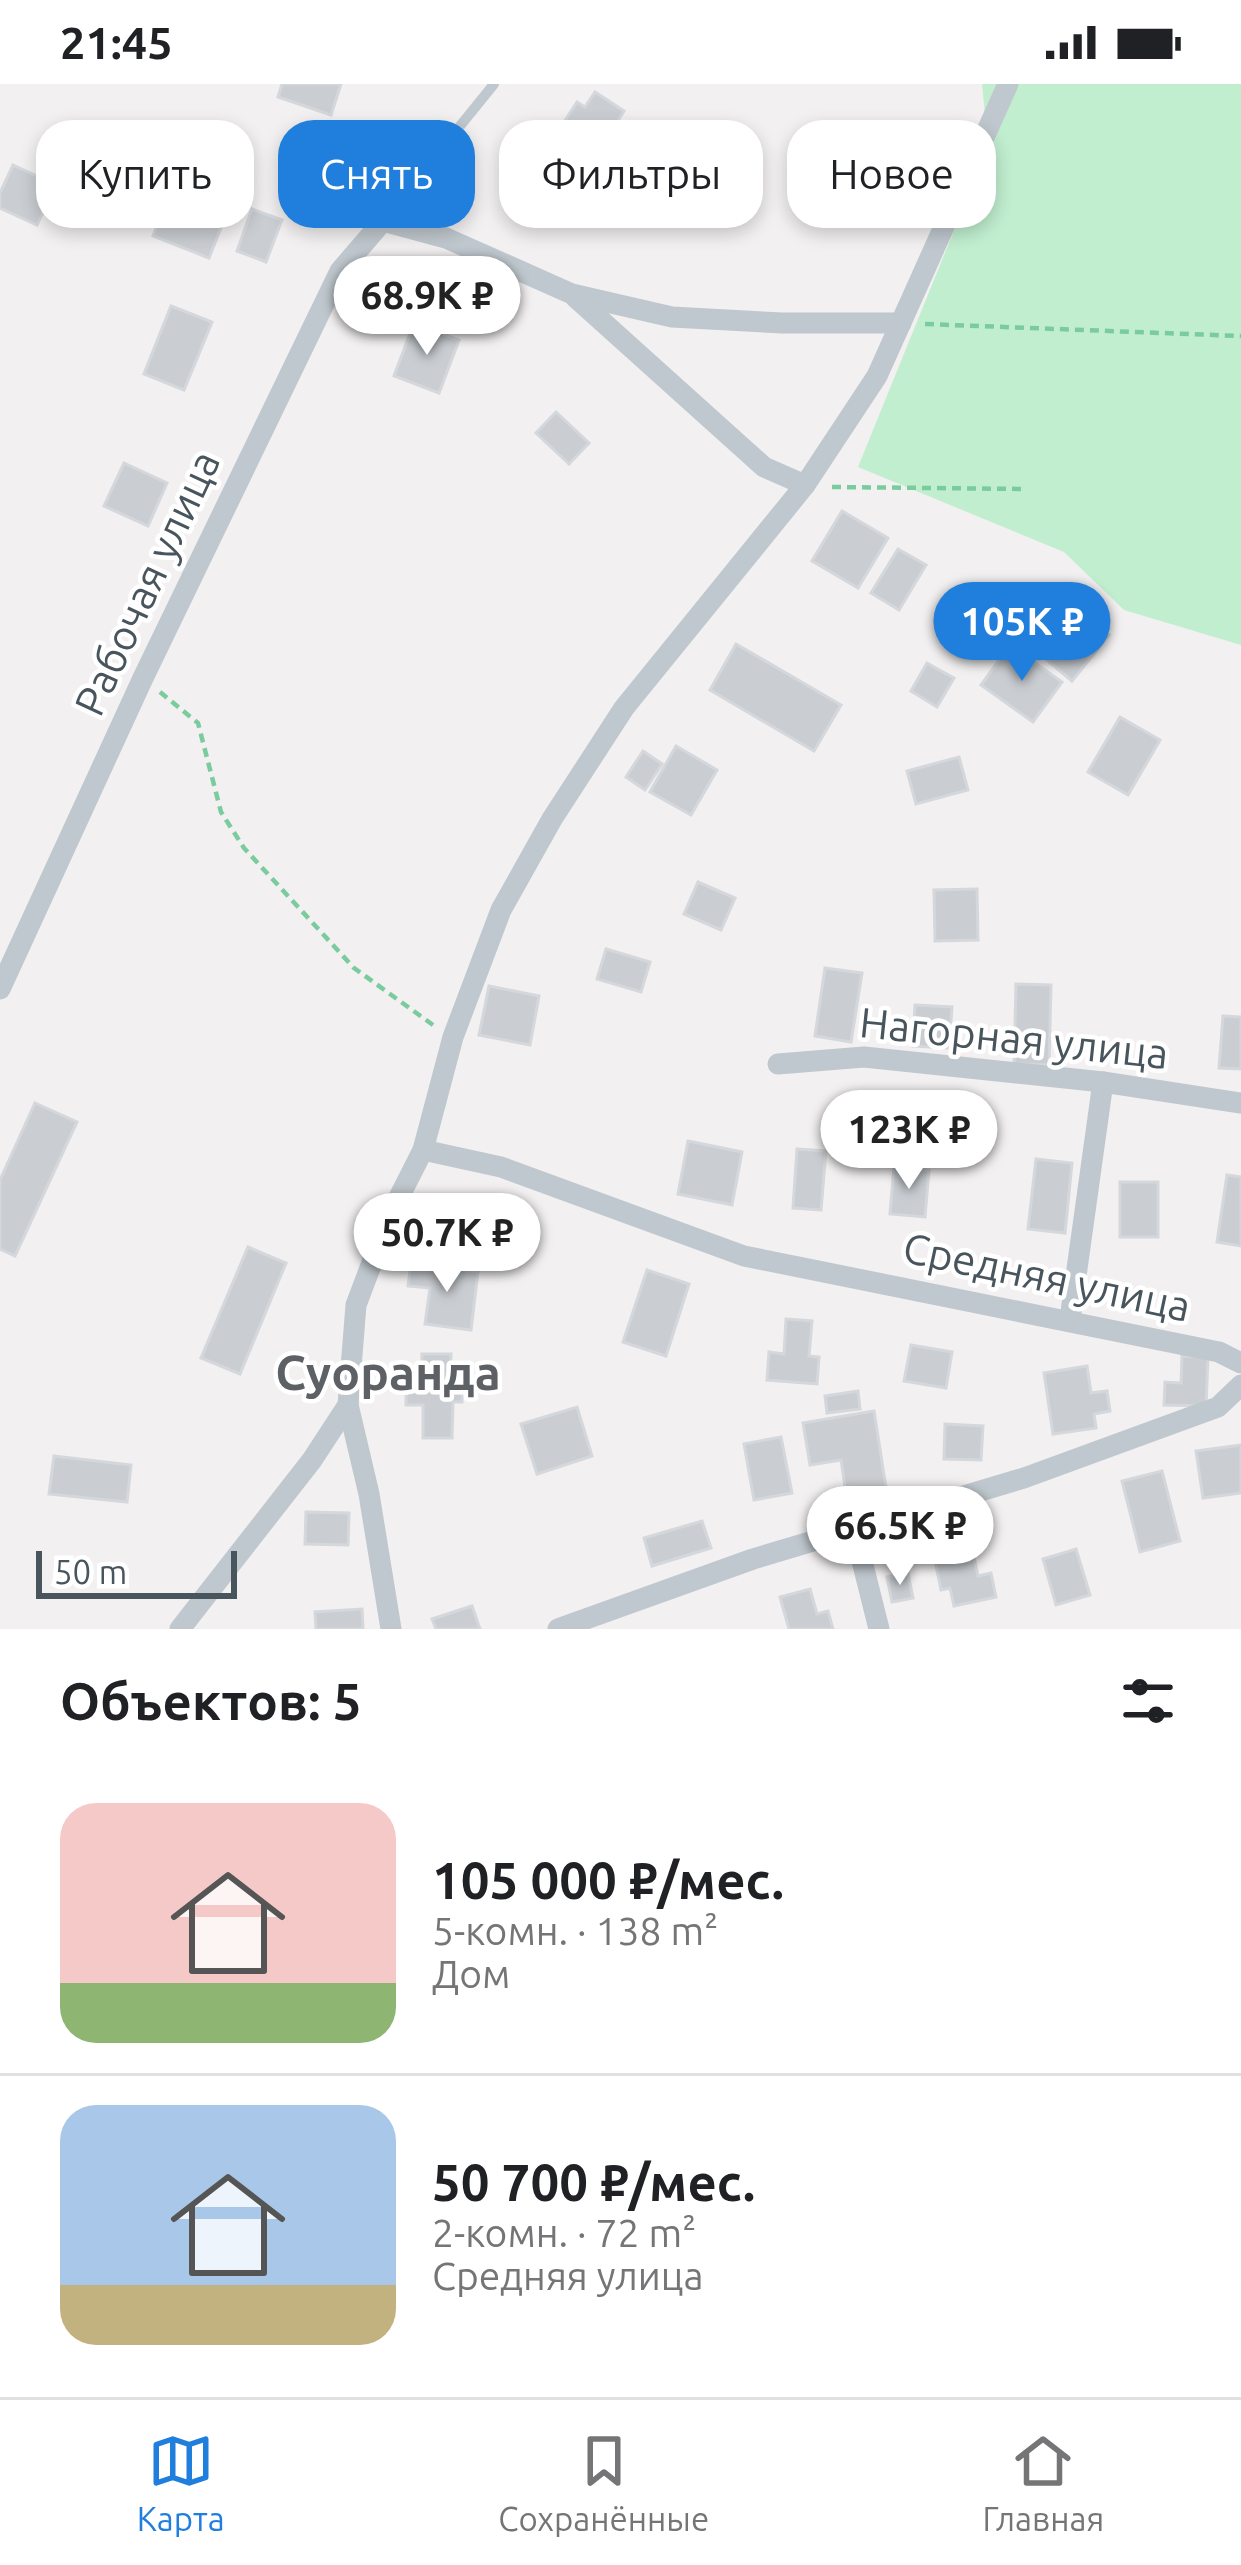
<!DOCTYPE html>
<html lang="ru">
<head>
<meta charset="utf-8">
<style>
  body { margin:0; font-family:Ubuntu,sans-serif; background:#f2f2f2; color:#202124; height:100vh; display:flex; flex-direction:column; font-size:45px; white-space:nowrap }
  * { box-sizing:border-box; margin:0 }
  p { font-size:39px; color:#757577 }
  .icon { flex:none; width:66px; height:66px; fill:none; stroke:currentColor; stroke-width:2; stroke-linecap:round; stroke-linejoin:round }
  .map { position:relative; height:1545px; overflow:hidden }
  .drawer { display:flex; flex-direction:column; background:#fff; flex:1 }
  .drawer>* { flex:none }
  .guide { position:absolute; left:36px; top:36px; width:1170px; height:108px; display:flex; gap:24px }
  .scale { position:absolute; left:36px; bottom:30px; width:201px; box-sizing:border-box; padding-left:12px; border:6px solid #49555d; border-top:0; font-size:33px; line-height:42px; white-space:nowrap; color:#49555d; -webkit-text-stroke:9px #fff; paint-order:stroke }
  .price { position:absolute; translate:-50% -102px; padding:0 27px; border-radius:42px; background:#fff; color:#222; font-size:39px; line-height:78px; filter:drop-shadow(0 3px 6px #0008) }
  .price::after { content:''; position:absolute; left:50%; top:72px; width:36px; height:27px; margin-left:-18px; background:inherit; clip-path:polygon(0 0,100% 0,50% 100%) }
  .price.selected { background:#207fdd; color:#fff }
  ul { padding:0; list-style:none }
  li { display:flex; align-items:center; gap:36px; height:300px; padding:0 60px }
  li+li { border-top:3px solid #e0e0e0 }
  li span { display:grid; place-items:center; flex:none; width:336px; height:240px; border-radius:36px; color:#555 }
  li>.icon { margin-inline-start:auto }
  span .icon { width:144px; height:144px; fill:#fffc; stroke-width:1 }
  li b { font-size:51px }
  h2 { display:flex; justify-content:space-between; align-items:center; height:144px; padding:0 60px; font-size:51px }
  .pill { padding:0 42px; border-radius:36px; background:#fff; box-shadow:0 6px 18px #0003; font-size:42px; line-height:108px }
  .pill.selected { background:#207fdd; color:#fff }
  .status { display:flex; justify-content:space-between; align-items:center; height:84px; padding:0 60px; background:#fff; direction:ltr }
  .status svg { height:33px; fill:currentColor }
  .dock { display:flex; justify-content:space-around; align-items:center; height:168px; border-top:3px solid #e0e0e0; background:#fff; font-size:33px; color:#757577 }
  .dock a { display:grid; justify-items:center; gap:6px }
  .dock .selected { color:#207fdd }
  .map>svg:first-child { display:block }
  .green { fill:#c1eecf }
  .building { fill:#caced2; stroke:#d4d7db; stroke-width:3 }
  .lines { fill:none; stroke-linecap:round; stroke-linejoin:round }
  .path { stroke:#7acb9e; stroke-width:4.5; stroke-dasharray:9 6; stroke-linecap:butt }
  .lane { stroke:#bfc8ce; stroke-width:10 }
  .street { stroke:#bfc8ce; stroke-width:21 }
  .labels { text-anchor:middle; stroke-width:9; stroke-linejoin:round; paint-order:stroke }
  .street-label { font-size:42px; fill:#49555d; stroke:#fff }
  .quarter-label { font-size:48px; font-weight:bold; fill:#5d6165; stroke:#fff }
</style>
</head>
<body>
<div class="status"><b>21:45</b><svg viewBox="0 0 49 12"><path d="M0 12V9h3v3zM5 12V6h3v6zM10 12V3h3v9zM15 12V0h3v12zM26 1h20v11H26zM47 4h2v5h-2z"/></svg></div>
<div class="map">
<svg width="1241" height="1545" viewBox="0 0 1241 1545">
  <rect width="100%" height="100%" fill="#f2f0f0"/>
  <!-- green -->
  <path class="green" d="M982,0H1241V561L1124,526L1064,468L858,383L988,63Z"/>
  <!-- building -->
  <g class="building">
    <path d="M282,0H341L331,31L278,13Z"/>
    <path d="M595,8L624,27L614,43L645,62L628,89L600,72L589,89L568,76L575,64L555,52L577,18L585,23Z"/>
    <path d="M98,48L144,64L131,101L84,84Z"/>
    <path d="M13,81L56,101L37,141L0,124V109Z"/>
    <path d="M179,88L234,111L209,174L153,152Z"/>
    <path d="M252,125L282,136L266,178L237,167Z"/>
    <path d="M171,222L212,238L184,306L144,290Z"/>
    <path d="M414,239L459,256L439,309L394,292Z"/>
    <path d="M556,328L589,359L569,380L536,349Z"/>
    <path d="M124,379L167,399L148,442L104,422Z"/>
    <path d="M842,427L888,454L858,504L812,477Z"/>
    <path d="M898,465L926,481L899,526L871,509Z"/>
    <path d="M1071,520L1109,551L1072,597L1034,565Z"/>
    <path d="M736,560L841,621L814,667L710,606Z"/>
    <path d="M1010,561L1062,598L1033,638L981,601Z"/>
    <path d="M927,579L954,594L937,623L911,607Z"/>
    <path d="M1120,633L1160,656L1128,711L1088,688Z"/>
    <path d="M676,662L717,686L691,731L650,708Z"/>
    <path d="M643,667L662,680L645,706L626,693Z"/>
    <path d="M959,673L968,706L916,720L907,687Z"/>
    <path d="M698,798L735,814L721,846L684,830Z"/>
    <path d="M977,805L978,856L935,857L934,806Z"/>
    <path d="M606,865L650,878L641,908L597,895Z"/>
    <path d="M825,884L862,889L851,958L815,952Z"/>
    <path d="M1016,900L1051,901L1049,981L1014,980Z"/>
    <path d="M489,902L539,912L530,961L479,951Z"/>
    <path d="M915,921L952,923L949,964L913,962Z"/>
    <path d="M1223,932L1241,933V985L1219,984Z"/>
    <path d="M35,1019L77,1038L15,1172L0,1165V1096Z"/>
    <path d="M688,1057L742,1068L732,1121L678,1110Z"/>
    <path d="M797,1065L826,1067L821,1126L793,1124Z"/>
    <path d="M1036,1075L1072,1079L1065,1149L1028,1145Z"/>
    <path d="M894,1083L929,1086L925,1133L890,1130Z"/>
    <path d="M1227,1091L1241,1093V1162L1217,1158Z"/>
    <rect x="1120" y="1098" width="38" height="55"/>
    <path d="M248,1163L286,1179L240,1290L201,1274Z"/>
    <path d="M411,1179L478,1188L471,1246L425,1240L430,1204L408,1202Z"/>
    <path d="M647,1186L689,1200L666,1272L623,1258Z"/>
    <path d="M786,1235L812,1237L809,1272L819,1273L817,1300L767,1296L769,1268L784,1270Z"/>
    <path d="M911,1261L952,1268L946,1304L904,1297Z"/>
    <path d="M422,1270H451L450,1300H462V1318H453L452,1354H423V1321H406V1304L421,1305Z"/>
    <path d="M1182,1272L1208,1273L1206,1322L1164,1321L1165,1298L1181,1299Z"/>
    <path d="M1087,1282L1091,1309L1107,1307L1110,1327L1094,1330L1096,1344L1053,1350L1044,1289Z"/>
    <path d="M858,1307L860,1325L827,1329L825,1312Z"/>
    <path d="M577,1323L592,1372L537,1390L521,1340Z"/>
    <path d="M874,1327L887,1410L847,1416L841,1376L810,1381L803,1339Z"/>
    <path d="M945,1340L983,1342L981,1376L944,1375Z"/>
    <path d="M781,1353L792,1409L754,1416L744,1360Z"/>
    <path d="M1241,1361V1409L1203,1414L1196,1367Z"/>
    <path d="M54,1372L131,1381L127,1418L49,1410Z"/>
    <path d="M1162,1387L1180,1457L1140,1468L1122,1397Z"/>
    <path d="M306,1428L349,1429L348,1461L305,1460Z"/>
    <path d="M702,1437L711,1464L652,1482L644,1454Z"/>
    <path d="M971,1459L978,1492L991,1489L996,1513L954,1522L950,1504L941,1506L933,1467Z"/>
    <path d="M1076,1465L1090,1511L1056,1521L1043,1475Z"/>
    <path d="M908,1489L913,1514L892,1518L887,1493Z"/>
    <path d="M810,1505L817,1530L828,1527L833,1545H789L780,1513Z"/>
    <path d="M472,1522L480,1545H436L432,1535Z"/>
    <path d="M362,1525L363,1545H316L315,1528Z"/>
  </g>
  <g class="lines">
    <!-- path -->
    <g class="path">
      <path d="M925,240L1241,252"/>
      <path d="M832,403L1025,405"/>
      <path d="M160,608L198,639L221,728L244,764L354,884L433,941"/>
    </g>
    <!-- lane -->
    <path class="lane" d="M383,137L494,0"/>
    <!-- street -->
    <g class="street">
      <path d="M575,213L764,383L805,401"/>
      <path d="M0,905L143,594L340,187L383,137L446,154L572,210L672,233L782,239H901"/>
      <path d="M778,980L864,973L1103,998L1241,1019"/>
      <path d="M423,1066L501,1083L744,1172L1219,1268L1241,1279"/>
      <path d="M1070,1235L1103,998"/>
      <path d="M348,1321L369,1410L391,1545"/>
      <path d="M854,1445L879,1545"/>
      <path d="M180,1545L312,1376L348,1321L356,1221L390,1131L423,1066L453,953L501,826L552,735L624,624L805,401L877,292L1008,0"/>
      <path d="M558,1545L753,1475L1024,1394L1218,1323L1241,1301"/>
    </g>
  </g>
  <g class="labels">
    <!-- street labels -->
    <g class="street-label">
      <text transform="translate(147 499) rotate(-65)" y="15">Рабочая улица</text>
      <text transform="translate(1014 954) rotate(6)" y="15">Нагорная улица</text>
      <text transform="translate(1047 1193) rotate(12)" y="15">Средняя улица</text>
    </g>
    <!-- quarter labels -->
    <g class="quarter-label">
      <text x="388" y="1306">Суоранда</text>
    </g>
  </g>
</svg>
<div class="scale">50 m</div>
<b class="price" style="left:427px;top:274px">68.9K ₽</b>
<b class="price selected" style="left:1022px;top:600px">105K ₽</b>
<b class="price" style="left:909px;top:1108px">123K ₽</b>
<b class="price" style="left:447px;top:1211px">50.7K ₽</b>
<b class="price" style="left:900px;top:1504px">66.5K ₽</b>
<div class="guide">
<a class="pill">Купить</a>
<a class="pill selected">Снять</a>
<a class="pill">Фильтры</a>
<a class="pill">Новое</a>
</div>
</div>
<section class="drawer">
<h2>Объектов: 5<svg class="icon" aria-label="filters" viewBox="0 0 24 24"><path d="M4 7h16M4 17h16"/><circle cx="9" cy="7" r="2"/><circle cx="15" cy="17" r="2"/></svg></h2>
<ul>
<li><span style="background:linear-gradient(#f6c9c9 75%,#8fb573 0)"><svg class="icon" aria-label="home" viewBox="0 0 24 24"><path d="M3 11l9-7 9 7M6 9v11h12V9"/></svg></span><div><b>105 000 ₽/мес.</b><p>5-комн. · 138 m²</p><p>Дом</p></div></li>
<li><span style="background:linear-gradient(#a9c7e8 75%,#c2b280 0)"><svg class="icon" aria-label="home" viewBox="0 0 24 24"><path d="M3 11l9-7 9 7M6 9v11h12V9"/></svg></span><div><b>50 700 ₽/мес.</b><p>2-комн. · 72 m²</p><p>Средняя улица</p></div></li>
</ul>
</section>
<nav class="dock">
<a class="selected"><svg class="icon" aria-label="map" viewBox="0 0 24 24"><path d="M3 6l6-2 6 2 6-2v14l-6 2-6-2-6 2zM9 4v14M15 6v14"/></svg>Карта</a>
<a><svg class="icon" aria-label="saved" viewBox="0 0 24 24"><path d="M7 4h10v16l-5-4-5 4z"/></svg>Сохранённые</a>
<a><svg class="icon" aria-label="home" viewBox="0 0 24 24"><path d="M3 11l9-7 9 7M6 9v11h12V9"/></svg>Главная</a>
</nav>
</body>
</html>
